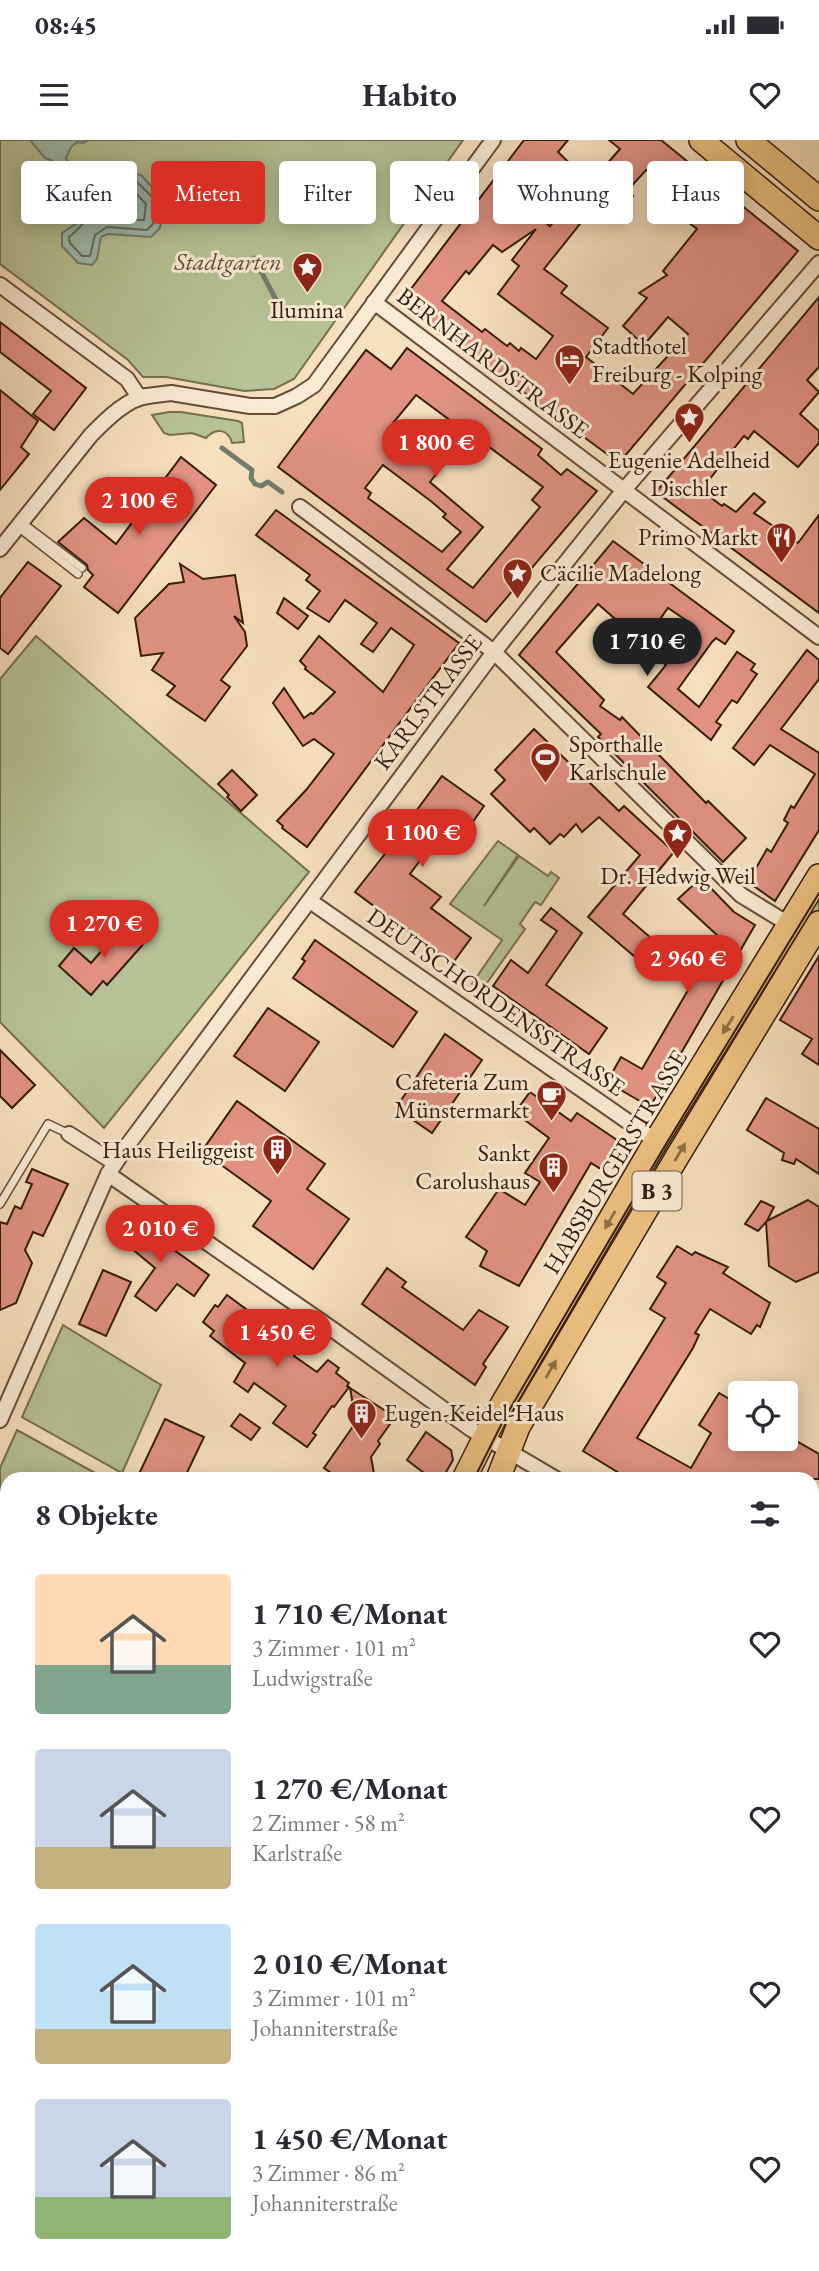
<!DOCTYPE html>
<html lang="de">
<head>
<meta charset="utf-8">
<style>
  body { margin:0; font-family:"EB Garamond",serif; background:#f2f2f3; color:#2b2b33; height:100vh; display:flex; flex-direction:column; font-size:26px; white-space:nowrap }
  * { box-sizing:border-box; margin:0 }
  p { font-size:23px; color:#7c7c81 }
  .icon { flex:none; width:38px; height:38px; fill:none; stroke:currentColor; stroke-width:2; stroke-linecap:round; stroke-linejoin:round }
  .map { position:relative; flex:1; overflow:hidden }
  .drawer { position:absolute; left:0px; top:1332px; width:819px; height:800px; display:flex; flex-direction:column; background:#fff; border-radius:21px 21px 0 0; box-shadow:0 4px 18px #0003 }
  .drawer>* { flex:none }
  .banner { position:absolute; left:21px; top:21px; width:777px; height:63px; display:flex; gap:14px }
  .fabs { position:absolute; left:728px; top:1241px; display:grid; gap:14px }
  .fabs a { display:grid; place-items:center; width:70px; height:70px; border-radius:7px; background:#fff; box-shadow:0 4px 18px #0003; font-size:35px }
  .price { position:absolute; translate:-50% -60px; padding:0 16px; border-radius:24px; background:#d93025; color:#fff; font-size:23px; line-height:46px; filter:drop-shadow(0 2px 4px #0008) }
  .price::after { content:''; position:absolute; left:50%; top:42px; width:21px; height:16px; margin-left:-10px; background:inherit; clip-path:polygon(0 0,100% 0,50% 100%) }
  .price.selected { background:#222; color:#fff }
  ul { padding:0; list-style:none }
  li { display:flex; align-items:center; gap:21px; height:175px; padding:0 35px }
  li span { display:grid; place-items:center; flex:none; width:196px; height:140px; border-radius:7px; color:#555 }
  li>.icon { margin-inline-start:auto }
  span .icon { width:84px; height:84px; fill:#fffc; stroke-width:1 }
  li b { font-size:30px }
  h2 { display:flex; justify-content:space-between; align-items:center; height:84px; padding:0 35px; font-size:30px }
  .pill { padding:0 24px; border-radius:7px; background:#fff; box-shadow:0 4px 18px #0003; font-size:24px; line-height:63px }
  .pill.selected { background:#d93025; color:#fff }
  .status { display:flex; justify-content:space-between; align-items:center; height:49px; padding:0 35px; background:#fff; direction:ltr }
  .status svg { height:19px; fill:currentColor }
  header { display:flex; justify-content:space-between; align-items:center; height:91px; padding:0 35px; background:#fff; font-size:32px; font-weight:700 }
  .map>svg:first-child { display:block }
  .green { fill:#b7c396; stroke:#766f50; stroke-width:2 }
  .water { fill:#9dbdb0; stroke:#737c6e; stroke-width:2 }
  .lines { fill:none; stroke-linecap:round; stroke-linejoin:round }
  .shore { stroke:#696c5e; stroke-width:2 }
  .stream { stroke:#737c6e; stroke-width:5 }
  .building { fill:#e29282; stroke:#351b0b; stroke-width:2; fill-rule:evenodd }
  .lane-casing { stroke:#664c38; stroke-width:10 }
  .street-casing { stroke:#664c38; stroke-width:18 }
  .primary-casing { stroke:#351b0b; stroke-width:26 }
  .lane { stroke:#faebd5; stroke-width:7 }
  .street { stroke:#faebd5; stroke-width:14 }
  .primary { stroke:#ecc07f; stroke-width:23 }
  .tram { stroke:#351b0b; stroke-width:2 }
  .oneway { fill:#906e45 }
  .labels { text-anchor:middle; stroke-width:6; stroke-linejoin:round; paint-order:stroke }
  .shield { fill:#faebd5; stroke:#705948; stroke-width:2 }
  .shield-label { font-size:23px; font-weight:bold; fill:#351b0b }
  .park-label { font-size:24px; font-style:italic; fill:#5c4d35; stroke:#faebd5 }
  .poi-label { font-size:24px; fill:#351b0b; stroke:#faebd5; text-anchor:start }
  .street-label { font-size:24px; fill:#351b0b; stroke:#faebd5 }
</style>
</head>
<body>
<div class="status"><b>08:45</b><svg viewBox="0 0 49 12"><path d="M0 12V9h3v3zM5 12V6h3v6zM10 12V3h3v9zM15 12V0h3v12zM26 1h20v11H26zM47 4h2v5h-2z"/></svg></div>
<header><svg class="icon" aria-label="menu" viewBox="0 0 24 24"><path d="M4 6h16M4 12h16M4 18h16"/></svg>Habito<svg class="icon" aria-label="heart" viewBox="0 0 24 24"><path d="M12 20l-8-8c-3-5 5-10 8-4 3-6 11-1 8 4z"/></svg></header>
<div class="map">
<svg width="819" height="2131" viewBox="0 0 819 2131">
  <rect width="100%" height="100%" fill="#f7e0be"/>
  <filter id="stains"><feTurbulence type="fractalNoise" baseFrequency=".00286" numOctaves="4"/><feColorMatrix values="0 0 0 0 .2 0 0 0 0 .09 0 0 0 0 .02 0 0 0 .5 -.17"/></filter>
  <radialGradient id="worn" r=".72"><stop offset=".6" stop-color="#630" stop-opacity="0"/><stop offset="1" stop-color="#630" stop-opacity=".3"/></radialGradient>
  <!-- green -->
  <g class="green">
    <path d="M0,0H463L294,239L274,249L244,251L166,237H143L128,220L0,124Z"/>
    <path d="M169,272H181L238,281L242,283L244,302L232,303C228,288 215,288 206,298L192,293L170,295L164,293L152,275Z"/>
    <path d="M36,496L309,732L104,988L0,882V539Z"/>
    <path d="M498,701L518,715L484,766L519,716L548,736L551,732L559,738L541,765L535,762L520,784L525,789L482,850L472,844L502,800L450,764Z"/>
    <path d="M819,746V775L516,1280L503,1273Z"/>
    <path d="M63,1185L161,1245L122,1333L22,1277Z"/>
    <path d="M17,1290L106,1339H7V1417L0,1414V1328Z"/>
    <path d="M0,1529L7,1533V1609L0,1605Z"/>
    <path d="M5,1652L7,1653V1737L0,1734V1656L3,1657Z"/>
  </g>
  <!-- water -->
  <path class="water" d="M30,0H88L84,3L77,2L71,7L66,18L75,37L84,49L102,44L103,37L110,31L141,35L164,60L160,88L151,97L108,94L101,97L97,119L92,125L78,123L62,106V93L77,83L78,72L81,68L77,54L74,53L53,21L45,18Z"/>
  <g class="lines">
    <!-- shore -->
    <g class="shore">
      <path d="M112,39L137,42L156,61L153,84L147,90L107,87L95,95L90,116H82L70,103L69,97C87,83 87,78 88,56L106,50Z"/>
      <path d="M119,48L133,50L146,64L144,80L96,79L97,62L111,57Z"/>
    </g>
    <!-- stream -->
    <g class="stream">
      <path d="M254,118L285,177"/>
      <path d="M222,308L252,330L251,338L255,344L261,346L268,342L282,352"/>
      <path d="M812,1592H819"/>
      <path d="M298,2131L303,2124"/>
    </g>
  </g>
  <!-- building -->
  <g class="building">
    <path d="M524,0H568L558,12L590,43L620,9L609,0H661L798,111L619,323L401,162ZM547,30L577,53L550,86L521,64ZM646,30L667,46L657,58L697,89L663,131L667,135L639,153L647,158L623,186L644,205L668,177L688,194L633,254L586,217L608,188L561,153L567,146L544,129L592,69L594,71L600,65L614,78L633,56L627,51ZM536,89L512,120L519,126L498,154L553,196L536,219L521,208L519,211L510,203L507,206L485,189L482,192L442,161L466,131L469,134L493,105L502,112Z"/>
    <path d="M819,157V227L807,240L819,252L800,274L819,291V303L798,327L754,291L748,299L744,296L701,350L722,366L724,364L736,372L754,353L765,362L754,373L798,403L819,375V473L656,352Z"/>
    <path d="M0,182L86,248L54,290L33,274L51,251L0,212Z"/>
    <path d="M407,208L542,309L538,315L561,335L567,329L597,351L486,482L278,327L366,210L391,229ZM416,255L459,287L441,311L452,321L473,295L543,347L532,360L540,367L473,448L447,429L483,387L430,342L446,322L393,283ZM383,325L432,362L446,374L443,377L461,392L442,412L368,358L371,353L365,348Z"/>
    <path d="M0,250L38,281L21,307L29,314L0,350Z"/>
    <path d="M181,317L216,345L118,473L84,447L93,435L88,430L87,425L58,402L84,378L116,404Z"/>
    <path d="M276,370L459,503L307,707L282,688L283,686L277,681L306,650L334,614L314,599L303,606L273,563L284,548L304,578L311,573L313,574L335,552L305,529L306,527L300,521L319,496L383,552L414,505L391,488L373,512L361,504L377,483L345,460L329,482L307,468L320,451L306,440L310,435L256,395Z"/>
    <path d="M613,401L734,491L725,504L716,498L712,502L678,549L699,567L737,512L755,524L751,530L757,534L737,563L732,560L716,582L721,585L711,600L648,547L666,525L662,522L690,483L668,468L648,496L644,493L638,501L620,488L622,485L598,464L556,512L604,560L600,566L620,580L622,577L706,663L708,661L746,698L723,722L598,597L601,594L519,515Z"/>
    <path d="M28,422L61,446L8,514L0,508V458Z"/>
    <path d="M180,424L203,439L235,435L243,483L234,476L245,492L247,506L221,540L230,547L205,581L167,555L175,546L152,530L163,513L141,516L135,478L169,444L184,442Z"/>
    <path d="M284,458L308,476L298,489L277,473Z"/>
    <path d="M807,510L819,520V539L781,589L819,613V690L775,761L748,742L767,709L771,712L788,683L784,680L791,666L794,668L815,634L770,605L754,625L733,608Z"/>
    <path d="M534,589L619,671L624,666L674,712L623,774L657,803L641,822L588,777L640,715L599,677L582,692L576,684L564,697L560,694L550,704L534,688L530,692L491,654L505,640L495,630Z"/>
    <path d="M232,630L257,655L241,671L227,657L229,655L218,644Z"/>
    <path d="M442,636L484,666L458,703L442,691L410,734L441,757L431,768L471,798L452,824L355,752L388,710L384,707L407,676L411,678Z"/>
    <path d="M701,738L734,772L755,785L650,967L607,942L621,917L642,929L719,797L678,759Z"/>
    <path d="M551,768L582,793L546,845L607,888L589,914L493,846L511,820L528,833L557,791L541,780Z"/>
    <path d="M126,783L146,801L107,845L103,841L91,855L59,826L74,808L91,823Z"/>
    <path d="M315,800L417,872L393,907L293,838L305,821L302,819Z"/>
    <path d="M819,816V925L802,914L812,899L780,880Z"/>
    <path d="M268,868L319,902L285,951L234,916Z"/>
    <path d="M445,894L482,920L432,993L396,968Z"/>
    <path d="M0,910L35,945L12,968L0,956Z"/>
    <path d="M530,952L571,981L577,973L617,1000L601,1029L591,1023L519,1146L480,1126L487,1111L466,1097L499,1049L525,1065L540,1042L525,1033L549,998L522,978L525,971L519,967Z"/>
    <path d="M766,958L819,989V1034L796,1019L794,1024L782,1020L784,1013L747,990Z"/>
    <path d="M237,961L325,1024L307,1049L349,1079L313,1129L253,1086L271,1061L202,1011Z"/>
    <path d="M32,1029L68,1044L43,1096L33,1092L25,1110L32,1123L16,1163L0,1170V1082L7,1084L15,1066L21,1069L32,1044L26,1042Z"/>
    <path d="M808,1060L819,1067V1132L796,1142L769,1126L766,1082L758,1091L745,1084L761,1061L774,1067L767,1081Z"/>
    <path d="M128,1077L209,1135L194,1156L177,1144L156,1171L135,1156L155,1128L131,1108L130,1110L113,1098Z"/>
    <path d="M677,1106L692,1115L695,1112L728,1127L723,1133L770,1163L760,1187L757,1185L751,1194L710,1169L695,1193L699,1195L693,1208L637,1298L691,1328L711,1293L699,1285L719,1253L740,1265V1298H791L819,1314V1339H629L583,1311L665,1178L650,1169L666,1143L657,1137Z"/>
    <path d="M387,1128L406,1142L402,1147L463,1190L479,1170L508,1187L483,1224L486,1227L475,1245L362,1164Z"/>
    <path d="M103,1130L131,1142L106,1196L79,1184Z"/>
    <path d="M227,1155L273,1189L287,1190V1198L300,1207L294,1216L317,1232L328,1220L339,1228L336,1233L349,1243L347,1246L349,1247L334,1267L332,1266L313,1293L316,1295L307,1307L273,1283L286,1266L254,1243L248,1252L234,1242L245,1223L210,1196L214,1191L203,1182L215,1165L218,1167Z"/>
    <path d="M350,1248L395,1277L378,1301L380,1304L371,1317L375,1339H340L324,1328L356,1282Z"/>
    <path d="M240,1274L260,1288L251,1300L231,1286Z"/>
    <path d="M165,1279L204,1297L184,1339H150L139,1334Z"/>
    <path d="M426,1292L451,1310L453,1320L442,1339H432L407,1320Z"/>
  </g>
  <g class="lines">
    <defs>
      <g id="lane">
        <path d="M21,382L82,428"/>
        <path d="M18,387L78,434"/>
        <path d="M0,1064L48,984L69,994"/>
        <path d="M812,1651L819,1639"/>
        <path d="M812,1696L819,1701"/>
        <path d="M733,2131L734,2129L738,2131"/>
      </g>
      <g id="street">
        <path d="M0,145L127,239L139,257L171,253L250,266H275L297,256L314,245L493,0"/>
        <path d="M374,162L819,497"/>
        <path d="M300,367L494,512L741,755L790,785"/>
        <path d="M0,409L91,295C105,281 127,258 148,256"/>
        <path d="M310,761L656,1001"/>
        <path d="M69,994L115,1023"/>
        <path d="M108,1034L332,1189L471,1289L556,1339"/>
        <path d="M0,1280L108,1034L124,1010L494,512L624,350L819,123"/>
        <path d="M812,1487L819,1491"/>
        <path d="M0,1510L7,1513"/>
        <path d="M812,1755L819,1743"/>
        <path d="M0,1996L7,1999"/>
        <path d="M812,2065L819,2071"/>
        <path d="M378,2124L397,2131"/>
        <path d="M610,2131L613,2124"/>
      </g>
      <g id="primary">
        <path d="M701,0L819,98"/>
        <path d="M748,0L819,59"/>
        <path d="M464,1339L496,1275L656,1001L819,736"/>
        <path d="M498,1339L518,1287L677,1017L819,783"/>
        <path d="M115,2131L118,2124"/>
      </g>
    </defs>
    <!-- lane casing -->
    <use href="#lane" class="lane-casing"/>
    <!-- street casing -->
    <use href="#street" class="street-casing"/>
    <!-- primary casing -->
    <use href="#primary" class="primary-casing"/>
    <!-- lane -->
    <use href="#lane" class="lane"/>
    <!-- street -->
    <use href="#street" class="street"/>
    <!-- primary -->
    <use href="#primary" class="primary"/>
    <!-- tram -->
    <g class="tram">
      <path d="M474,1339L504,1279L663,1009L819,753"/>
      <path d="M112,2131L115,2124"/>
    </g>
  </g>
  <!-- one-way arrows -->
  <defs><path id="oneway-solid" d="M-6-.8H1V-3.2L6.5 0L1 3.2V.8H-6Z" transform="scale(1.75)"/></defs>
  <g class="oneway">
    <use href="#oneway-solid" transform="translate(728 885) rotate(122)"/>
    <use href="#oneway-solid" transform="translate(680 1012) rotate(-59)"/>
    <use href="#oneway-solid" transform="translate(610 1080) rotate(120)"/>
    <use href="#oneway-solid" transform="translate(551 1229) rotate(-60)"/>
  </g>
  <!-- icons -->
  <defs>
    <symbol id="sight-pin" viewBox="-11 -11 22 30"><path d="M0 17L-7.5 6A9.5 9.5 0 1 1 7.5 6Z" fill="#8f2418" stroke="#faebd5"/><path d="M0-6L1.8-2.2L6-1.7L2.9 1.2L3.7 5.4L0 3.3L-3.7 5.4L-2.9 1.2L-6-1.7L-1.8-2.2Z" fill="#fff"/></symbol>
    <symbol id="hotel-pin" viewBox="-11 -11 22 30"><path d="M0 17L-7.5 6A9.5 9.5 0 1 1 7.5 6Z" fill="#8f2418" stroke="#faebd5"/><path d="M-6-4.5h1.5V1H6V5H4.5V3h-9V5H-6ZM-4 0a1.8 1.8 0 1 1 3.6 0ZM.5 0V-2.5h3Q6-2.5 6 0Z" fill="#fff"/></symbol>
    <symbol id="restaurant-pin" viewBox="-11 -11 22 30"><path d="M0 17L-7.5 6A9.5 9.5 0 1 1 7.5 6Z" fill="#8f2418" stroke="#faebd5"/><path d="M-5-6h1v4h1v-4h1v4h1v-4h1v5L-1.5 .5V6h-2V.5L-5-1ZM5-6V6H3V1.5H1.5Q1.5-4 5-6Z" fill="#fff"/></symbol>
    <symbol id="stadium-pin" viewBox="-11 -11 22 30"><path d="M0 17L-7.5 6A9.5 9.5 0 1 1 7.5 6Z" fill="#8f2418" stroke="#faebd5"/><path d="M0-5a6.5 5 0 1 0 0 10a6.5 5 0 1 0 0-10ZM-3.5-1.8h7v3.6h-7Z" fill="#fff"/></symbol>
    <symbol id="cafe-pin" viewBox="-11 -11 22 30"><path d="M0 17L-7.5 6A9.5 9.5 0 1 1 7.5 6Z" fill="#8f2418" stroke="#faebd5"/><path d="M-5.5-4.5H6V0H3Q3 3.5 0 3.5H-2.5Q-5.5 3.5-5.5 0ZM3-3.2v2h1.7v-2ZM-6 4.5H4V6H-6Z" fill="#fff"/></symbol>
    <symbol id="building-pin" viewBox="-11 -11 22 30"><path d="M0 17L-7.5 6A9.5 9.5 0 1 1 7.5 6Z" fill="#8f2418" stroke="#faebd5"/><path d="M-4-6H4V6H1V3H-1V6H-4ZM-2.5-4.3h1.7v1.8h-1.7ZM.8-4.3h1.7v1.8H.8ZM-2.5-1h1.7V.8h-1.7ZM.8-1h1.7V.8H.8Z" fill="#fff"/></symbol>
  </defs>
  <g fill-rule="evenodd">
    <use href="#sight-pin" x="290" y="110" width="35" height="47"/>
    <use href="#hotel-pin" x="552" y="202" width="35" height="47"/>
    <use href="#sight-pin" x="672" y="260" width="35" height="47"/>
    <use href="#restaurant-pin" x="764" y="380" width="35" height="47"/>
    <use href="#sight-pin" x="500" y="416" width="35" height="47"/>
    <use href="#stadium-pin" x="528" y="600" width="35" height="47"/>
    <use href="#sight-pin" x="660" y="676" width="35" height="47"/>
    <use href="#cafe-pin" x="534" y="938" width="35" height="47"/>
    <use href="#building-pin" x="260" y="992" width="35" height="47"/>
    <use href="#building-pin" x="536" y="1010" width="35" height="47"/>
    <use href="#building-pin" x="344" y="1256" width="35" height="47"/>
  </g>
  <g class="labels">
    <!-- shield labels -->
    <rect class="shield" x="632.5" y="1031.5" width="49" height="39" rx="5"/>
    <g class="shield-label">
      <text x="657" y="1059">B 3</text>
    </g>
    <!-- park labels -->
    <g class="park-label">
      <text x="228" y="130">Stadtgarten</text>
    </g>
    <!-- poi labels -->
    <g class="poi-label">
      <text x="307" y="178" text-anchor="middle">Ilumina</text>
      <text x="592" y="214">Stadthotel<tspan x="592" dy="28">Freiburg - Kolping</tspan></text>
      <text x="689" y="328" text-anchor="middle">Eugenie Adelheid<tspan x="689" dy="28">Dischler</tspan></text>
      <text x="758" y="405" text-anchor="end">Primo Markt</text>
      <text x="540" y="441">Cäcilie Madelong</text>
      <text x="569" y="612">Sporthalle<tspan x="569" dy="28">Karlschule</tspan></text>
      <text x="678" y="744" text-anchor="middle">Dr. Hedwig Weil</text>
      <text x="529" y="950" text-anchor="end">Cafeteria Zum<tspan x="529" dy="28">Münstermarkt</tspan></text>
      <text x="254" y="1018" text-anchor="end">Haus Heiliggeist</text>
      <text x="530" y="1021" text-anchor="end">Sankt<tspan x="530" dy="28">Carolushaus</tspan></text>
      <text x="384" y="1281">Eugen-Keidel-Haus</text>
    </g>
    <!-- street labels -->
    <g class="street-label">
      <text transform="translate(493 223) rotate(37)" y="8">BERNHARDSTRASSE</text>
      <text transform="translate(428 562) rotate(-53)" y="8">KARLSTRASSE</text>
      <text transform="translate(496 862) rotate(35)" y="8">DEUTSCHORDENSSTRASSE</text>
      <text transform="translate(615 1022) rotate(-59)" y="8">HABSBURGERSTRASSE</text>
    </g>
  </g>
  <rect width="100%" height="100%" filter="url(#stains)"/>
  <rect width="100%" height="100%" fill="url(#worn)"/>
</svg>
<div class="fabs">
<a><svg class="icon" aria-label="locate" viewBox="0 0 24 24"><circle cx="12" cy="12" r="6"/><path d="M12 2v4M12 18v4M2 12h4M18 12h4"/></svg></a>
</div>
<b class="price" style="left:436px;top:339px">1 800 €</b>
<b class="price" style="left:139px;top:397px">2 100 €</b>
<b class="price selected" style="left:647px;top:538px">1 710 €</b>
<b class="price" style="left:422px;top:729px">1 100 €</b>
<b class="price" style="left:104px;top:820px">1 270 €</b>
<b class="price" style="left:688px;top:855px">2 960 €</b>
<b class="price" style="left:160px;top:1125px">2 010 €</b>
<b class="price" style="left:277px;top:1229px">1 450 €</b>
<div class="banner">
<a class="pill">Kaufen</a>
<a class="pill selected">Mieten</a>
<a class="pill">Filter</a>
<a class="pill">Neu</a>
<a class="pill">Wohnung</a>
<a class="pill">Haus</a>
</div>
<section class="drawer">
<h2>8 Objekte<svg class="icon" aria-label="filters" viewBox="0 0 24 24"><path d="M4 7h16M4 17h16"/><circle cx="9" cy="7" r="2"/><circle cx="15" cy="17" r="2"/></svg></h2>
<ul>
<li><span style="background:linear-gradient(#ffd9b3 65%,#7fa58c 0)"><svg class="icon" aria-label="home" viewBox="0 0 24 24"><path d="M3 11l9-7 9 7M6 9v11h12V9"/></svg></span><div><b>1 710 €/Monat</b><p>3 Zimmer · 101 m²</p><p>Ludwigstraße</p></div><svg class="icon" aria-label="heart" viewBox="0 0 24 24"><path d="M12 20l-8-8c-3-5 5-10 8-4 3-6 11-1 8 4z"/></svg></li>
<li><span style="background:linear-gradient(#c9d6e8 70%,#c2b280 0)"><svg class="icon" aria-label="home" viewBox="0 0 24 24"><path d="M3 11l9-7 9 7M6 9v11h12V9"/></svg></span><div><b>1 270 €/Monat</b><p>2 Zimmer · 58 m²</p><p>Karlstraße</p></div><svg class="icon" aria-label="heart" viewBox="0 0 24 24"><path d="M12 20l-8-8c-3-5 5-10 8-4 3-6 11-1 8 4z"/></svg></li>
<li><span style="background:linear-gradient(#bfe0f5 75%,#c2b280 0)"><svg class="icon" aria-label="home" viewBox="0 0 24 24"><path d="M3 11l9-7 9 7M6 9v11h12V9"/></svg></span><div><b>2 010 €/Monat</b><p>3 Zimmer · 101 m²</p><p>Johanniterstraße</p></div><svg class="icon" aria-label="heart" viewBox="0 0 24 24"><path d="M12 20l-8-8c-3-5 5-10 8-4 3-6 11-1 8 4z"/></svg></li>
<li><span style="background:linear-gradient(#c9d6e8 70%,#8fb573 0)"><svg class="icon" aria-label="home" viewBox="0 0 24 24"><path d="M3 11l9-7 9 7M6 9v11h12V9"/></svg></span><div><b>1 450 €/Monat</b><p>3 Zimmer · 86 m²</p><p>Johanniterstraße</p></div><svg class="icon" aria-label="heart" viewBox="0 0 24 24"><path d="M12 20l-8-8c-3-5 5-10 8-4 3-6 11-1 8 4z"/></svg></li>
</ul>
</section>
</div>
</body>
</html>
